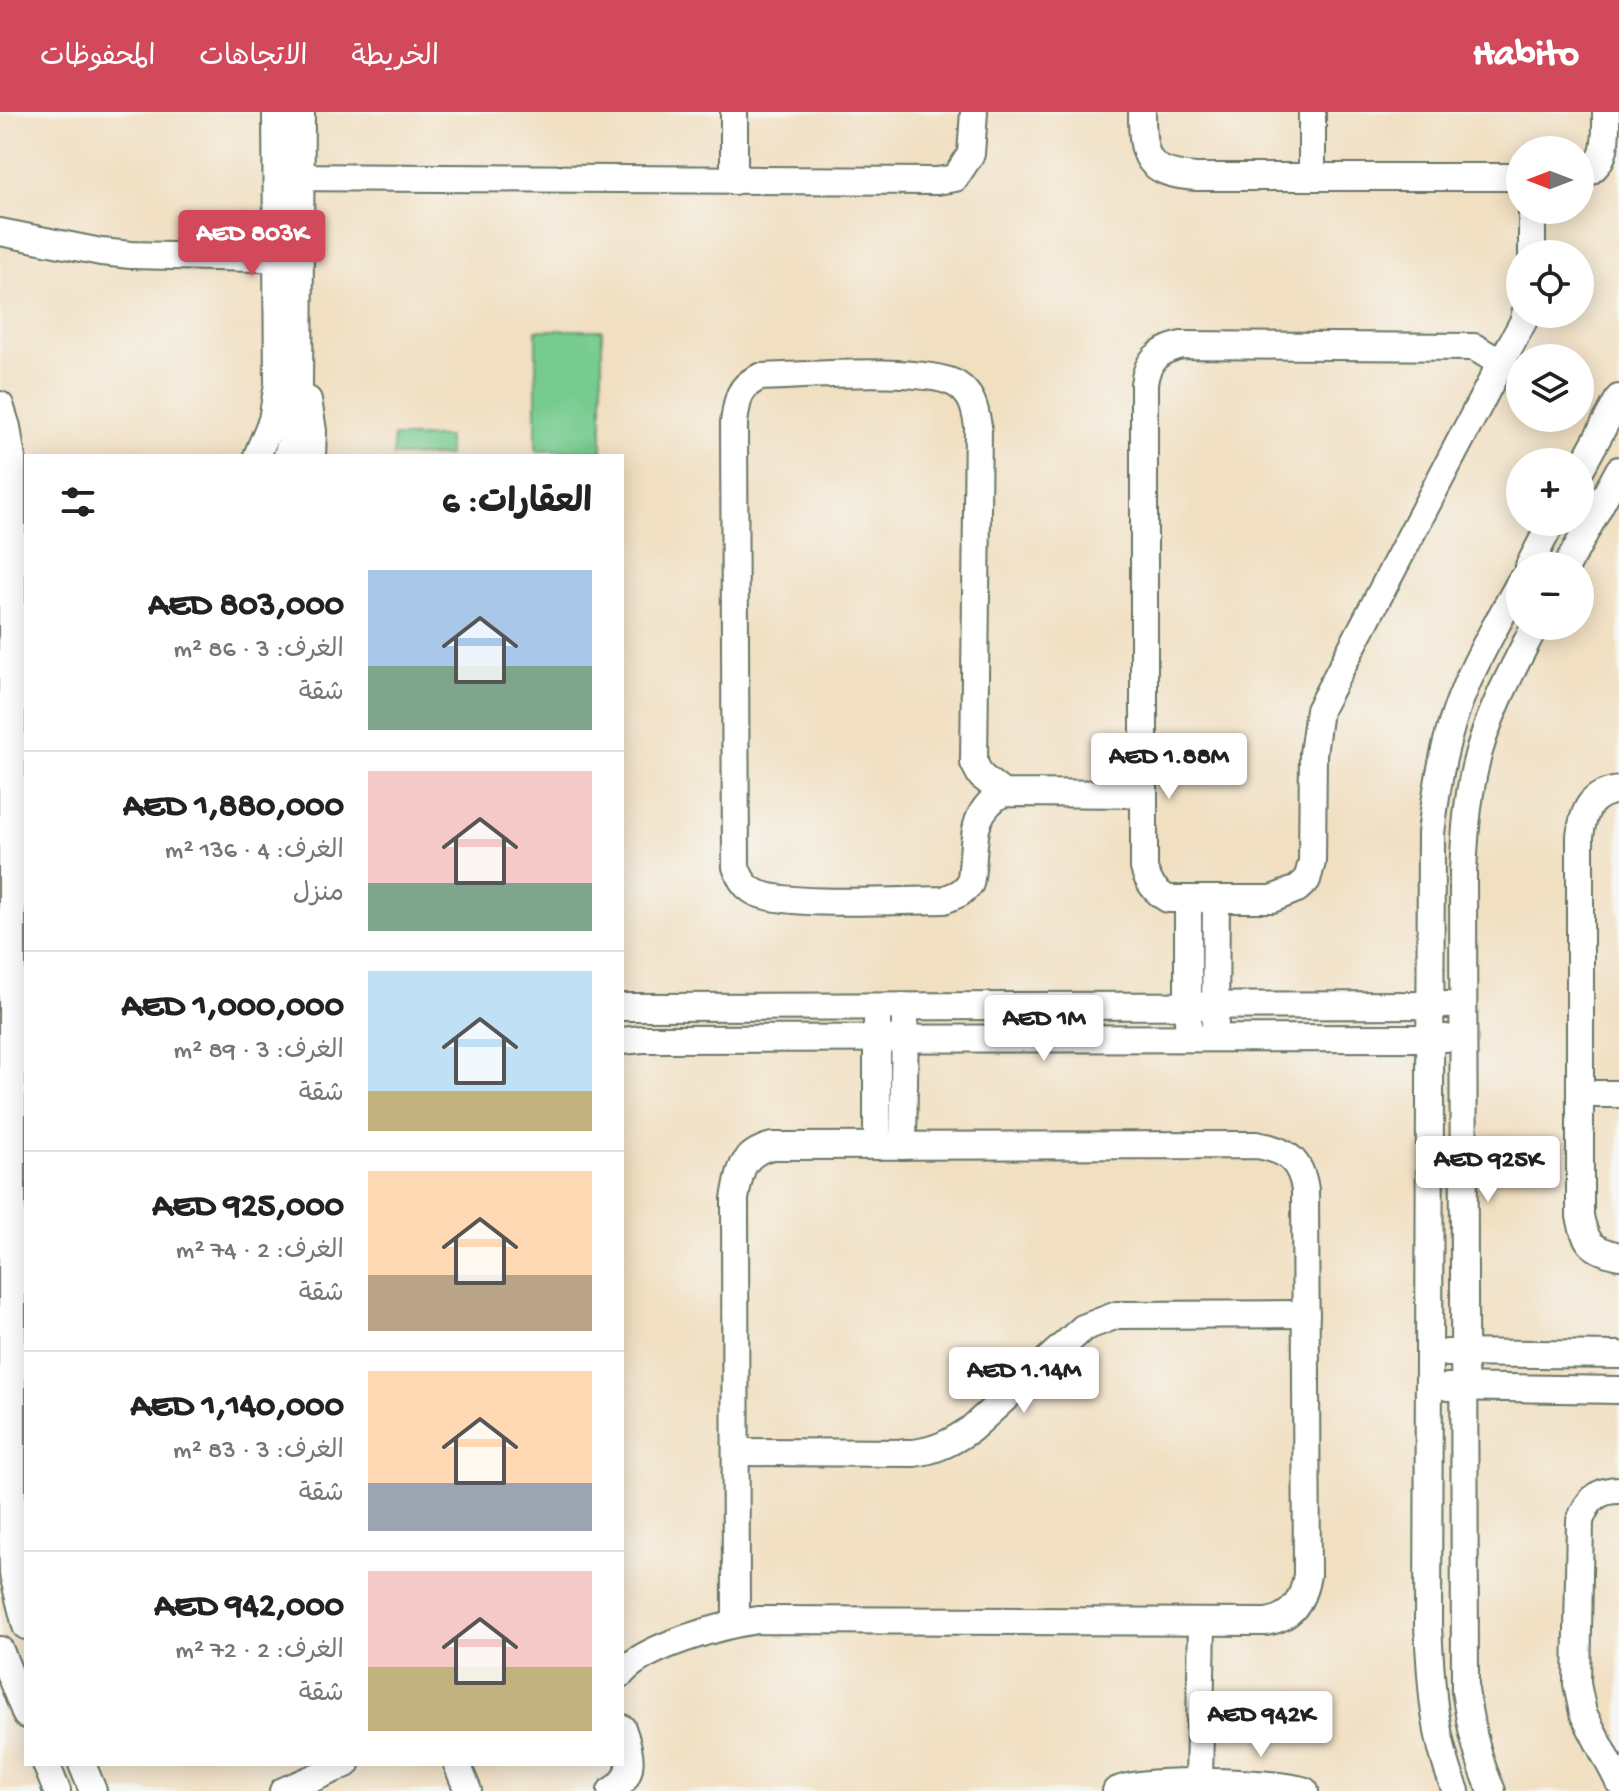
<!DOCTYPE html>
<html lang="ar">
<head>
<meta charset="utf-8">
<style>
  body { margin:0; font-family:"Gochi Hand","Playpen Sans Arabic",sans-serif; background:#f2f2f2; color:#222; direction:rtl; height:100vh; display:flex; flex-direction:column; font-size:30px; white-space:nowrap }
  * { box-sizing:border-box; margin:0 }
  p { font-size:26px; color:#767676 }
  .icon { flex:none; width:44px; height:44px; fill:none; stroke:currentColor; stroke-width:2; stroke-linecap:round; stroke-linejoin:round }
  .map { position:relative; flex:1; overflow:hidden; direction:ltr }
  .panel { position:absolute; left:24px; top:342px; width:600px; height:1312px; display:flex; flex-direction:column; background:#fff; border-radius:0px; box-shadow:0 4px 20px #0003; direction:rtl }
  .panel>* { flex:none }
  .needle { width:52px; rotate:270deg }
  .buttons { position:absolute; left:1506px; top:24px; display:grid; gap:16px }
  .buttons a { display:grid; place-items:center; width:88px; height:88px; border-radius:50%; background:#fff; box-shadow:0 4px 20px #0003; font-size:40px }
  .price { position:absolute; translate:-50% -68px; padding:0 18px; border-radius:8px; background:#fff; color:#222; font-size:26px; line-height:52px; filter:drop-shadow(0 2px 4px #0008) }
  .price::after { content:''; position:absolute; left:50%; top:48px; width:24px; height:18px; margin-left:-12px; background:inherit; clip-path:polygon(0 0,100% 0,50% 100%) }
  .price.active { background:#d1495b; color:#fff }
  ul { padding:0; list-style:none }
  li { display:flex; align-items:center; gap:24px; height:200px; padding:0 32px }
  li+li { border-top:2px solid #e0e0e0 }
  li span { display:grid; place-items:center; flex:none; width:224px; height:160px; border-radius:0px; color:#555 }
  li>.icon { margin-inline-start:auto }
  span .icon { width:96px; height:96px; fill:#fffc; stroke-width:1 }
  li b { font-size:34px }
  h2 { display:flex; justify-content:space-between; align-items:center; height:96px; padding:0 32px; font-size:34px }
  header { display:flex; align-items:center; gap:48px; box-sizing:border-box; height:112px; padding:0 40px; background:#d1495b; color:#fff }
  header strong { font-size:38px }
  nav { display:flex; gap:44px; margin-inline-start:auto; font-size:28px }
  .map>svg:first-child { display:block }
  .green { fill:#76cb8f; stroke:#4a8462; stroke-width:2 }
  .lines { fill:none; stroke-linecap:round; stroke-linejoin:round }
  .minor-casing { stroke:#687665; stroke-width:30 }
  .minor { stroke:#fff; stroke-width:26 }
</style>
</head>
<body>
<header>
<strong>Habito</strong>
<nav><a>الخريطة</a><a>الاتجاهات</a><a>المحفوظات</a></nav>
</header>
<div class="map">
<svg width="1619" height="1679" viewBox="0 0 1619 1679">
  <rect width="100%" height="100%" fill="#f6f6f2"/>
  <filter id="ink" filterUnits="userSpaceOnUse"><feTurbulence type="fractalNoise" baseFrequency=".0125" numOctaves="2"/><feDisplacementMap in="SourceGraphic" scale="16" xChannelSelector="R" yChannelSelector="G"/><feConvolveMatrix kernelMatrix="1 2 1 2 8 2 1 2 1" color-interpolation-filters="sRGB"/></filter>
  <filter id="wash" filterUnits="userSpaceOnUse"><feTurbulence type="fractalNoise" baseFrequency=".006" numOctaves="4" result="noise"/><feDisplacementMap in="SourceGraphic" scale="32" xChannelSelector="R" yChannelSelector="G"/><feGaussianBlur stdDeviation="1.8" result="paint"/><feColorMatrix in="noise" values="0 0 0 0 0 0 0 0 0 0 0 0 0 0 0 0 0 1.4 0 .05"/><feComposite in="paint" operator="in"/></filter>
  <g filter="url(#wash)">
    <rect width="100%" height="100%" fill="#f1dfc1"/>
    <!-- green -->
    <g class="green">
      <rect x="536" y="218" width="66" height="121"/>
      <rect x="393" y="325" width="55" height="19"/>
    </g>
  </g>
  <g filter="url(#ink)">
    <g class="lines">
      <defs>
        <g id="minor">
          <path d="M1142,0C1142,47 1147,61 1196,65H1520"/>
          <path d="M1580,64C1609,54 1606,26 1606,0"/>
          <path d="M277,65L937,69L955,66L971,42L974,0"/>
          <path d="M1312,65V0"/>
          <path d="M734,69V0"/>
          <path d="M1532,98V142"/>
          <path d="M0,120L101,140L131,143L294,147"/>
          <path d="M1501,251L1474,235L1181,233C1158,239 1147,248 1144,272V756C1148,771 1155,780 1168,787H1272L1297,777L1307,768L1312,750L1313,642L1319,598L1501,251L1524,208L1525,202"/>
          <path d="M308,288L313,319L312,344"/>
          <path d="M0,293L7,315L12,347V1418L13,1462L26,1514"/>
          <path d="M257,344L272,308L278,272L276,0"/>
          <path d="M287,344L296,309L299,274L301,0"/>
          <path d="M1580,358L1619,286"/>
          <path d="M1529,454L1552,410"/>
          <path d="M1567,454L1619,358"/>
          <path d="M1619,678C1590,682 1584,697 1580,724V1104C1586,1132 1591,1137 1619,1144"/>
          <path d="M1003,681L981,664L974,651L978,314C975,296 972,282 956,272C925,254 802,264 760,265C738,274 737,289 734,311L736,755C740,765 743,773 753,779C779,796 907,788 944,788L960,781L970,772C977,736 966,702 1003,681L1144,682"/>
          <path d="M1188,787V911"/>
          <path d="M622,895L1447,893"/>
          <path d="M877,909V1034"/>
          <path d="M1215,911L1216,787"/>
          <path d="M622,929L643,927L1446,926"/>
          <path d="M1580,982H1619"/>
          <path d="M903,1034L905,909"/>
          <path d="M1447,1241L1619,1243"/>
          <path d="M1448,1275L1619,1278"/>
          <path d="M736,1340L914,1341C937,1338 952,1330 971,1317L1083,1216L1117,1203L1306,1202"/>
          <path d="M1619,1378C1597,1378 1587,1389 1580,1409L1577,1572L1583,1601L1619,1670"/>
          <path d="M0,1538L26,1603"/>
          <path d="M622,1561C645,1534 723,1513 758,1508L1266,1510C1293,1506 1303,1488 1307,1463L1305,1078C1301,1048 1286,1038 1257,1033L772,1034C741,1042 740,1059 735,1087L736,1511"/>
          <path d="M46,1652L57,1679"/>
          <path d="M82,1652L93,1679"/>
          <path d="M457,1652L468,1679"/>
          <path d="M1199,1671L1202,1510"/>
          <path d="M283,1679L346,1652"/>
          <path d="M611,1679C637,1664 631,1640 622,1616"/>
          <path d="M1116,1679C1140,1665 1276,1669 1305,1679"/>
          <path d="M1456,1679C1433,1626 1431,1570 1428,1513L1431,721C1437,672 1445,622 1465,576C1480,539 1501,505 1520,470"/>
          <path d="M1492,1679C1477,1647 1470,1613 1465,1578L1463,759C1465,724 1467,690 1475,655C1486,606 1512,558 1535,514"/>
        </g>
      </defs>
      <!-- minor casing -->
      <use href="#minor" class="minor-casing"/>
      <!-- minor -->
      <use href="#minor" class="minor"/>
    </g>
  </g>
</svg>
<div class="buttons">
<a><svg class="needle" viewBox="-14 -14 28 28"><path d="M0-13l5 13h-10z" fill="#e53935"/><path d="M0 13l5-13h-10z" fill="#767676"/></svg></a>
<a><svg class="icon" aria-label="locate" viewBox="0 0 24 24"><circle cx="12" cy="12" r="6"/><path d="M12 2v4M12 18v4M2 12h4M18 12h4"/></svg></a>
<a><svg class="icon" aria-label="layers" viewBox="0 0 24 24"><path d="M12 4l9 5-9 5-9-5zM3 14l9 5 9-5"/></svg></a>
<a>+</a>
<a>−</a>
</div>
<b class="price active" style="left:252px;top:166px">AED 803K</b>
<b class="price" style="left:1169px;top:689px">AED 1.88M</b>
<b class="price" style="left:1044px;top:951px">AED 1M</b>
<b class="price" style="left:1488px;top:1092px">AED 925K</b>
<b class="price" style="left:1024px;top:1303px">AED 1.14M</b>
<b class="price" style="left:1261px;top:1647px">AED 942K</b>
<section class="panel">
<h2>العقارات: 6<svg class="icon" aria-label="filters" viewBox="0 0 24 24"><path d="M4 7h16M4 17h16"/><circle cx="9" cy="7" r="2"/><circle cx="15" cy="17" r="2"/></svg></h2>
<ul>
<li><span style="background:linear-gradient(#a9c7e8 60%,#7fa58c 0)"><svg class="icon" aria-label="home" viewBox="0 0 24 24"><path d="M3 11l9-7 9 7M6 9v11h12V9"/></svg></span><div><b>AED 803,000</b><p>الغرف: 3 · 86 m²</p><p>شقة</p></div></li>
<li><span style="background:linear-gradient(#f6c9c9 70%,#7fa58c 0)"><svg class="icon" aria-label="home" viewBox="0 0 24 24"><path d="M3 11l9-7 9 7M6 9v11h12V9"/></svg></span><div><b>AED 1,880,000</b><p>الغرف: 4 · 136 m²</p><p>منزل</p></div></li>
<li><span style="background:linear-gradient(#bfe0f5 75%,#c2b280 0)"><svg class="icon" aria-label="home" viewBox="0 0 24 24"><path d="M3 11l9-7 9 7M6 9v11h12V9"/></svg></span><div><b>AED 1,000,000</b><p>الغرف: 3 · 89 m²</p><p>شقة</p></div></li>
<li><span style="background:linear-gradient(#ffd9b3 65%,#b9a48a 0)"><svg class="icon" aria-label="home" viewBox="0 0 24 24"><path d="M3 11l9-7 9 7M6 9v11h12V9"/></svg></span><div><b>AED 925,000</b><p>الغرف: 2 · 74 m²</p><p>شقة</p></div></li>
<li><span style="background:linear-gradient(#ffd9b3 70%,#9aa5b1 0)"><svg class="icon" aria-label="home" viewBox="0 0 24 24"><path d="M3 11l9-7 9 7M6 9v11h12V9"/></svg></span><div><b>AED 1,140,000</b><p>الغرف: 3 · 83 m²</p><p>شقة</p></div></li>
<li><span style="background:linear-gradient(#f6c9c9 60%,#c2b280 0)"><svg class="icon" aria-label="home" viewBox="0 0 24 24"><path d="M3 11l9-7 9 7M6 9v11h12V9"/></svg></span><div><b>AED 942,000</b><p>الغرف: 2 · 72 m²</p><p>شقة</p></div></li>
</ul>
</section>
</div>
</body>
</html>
